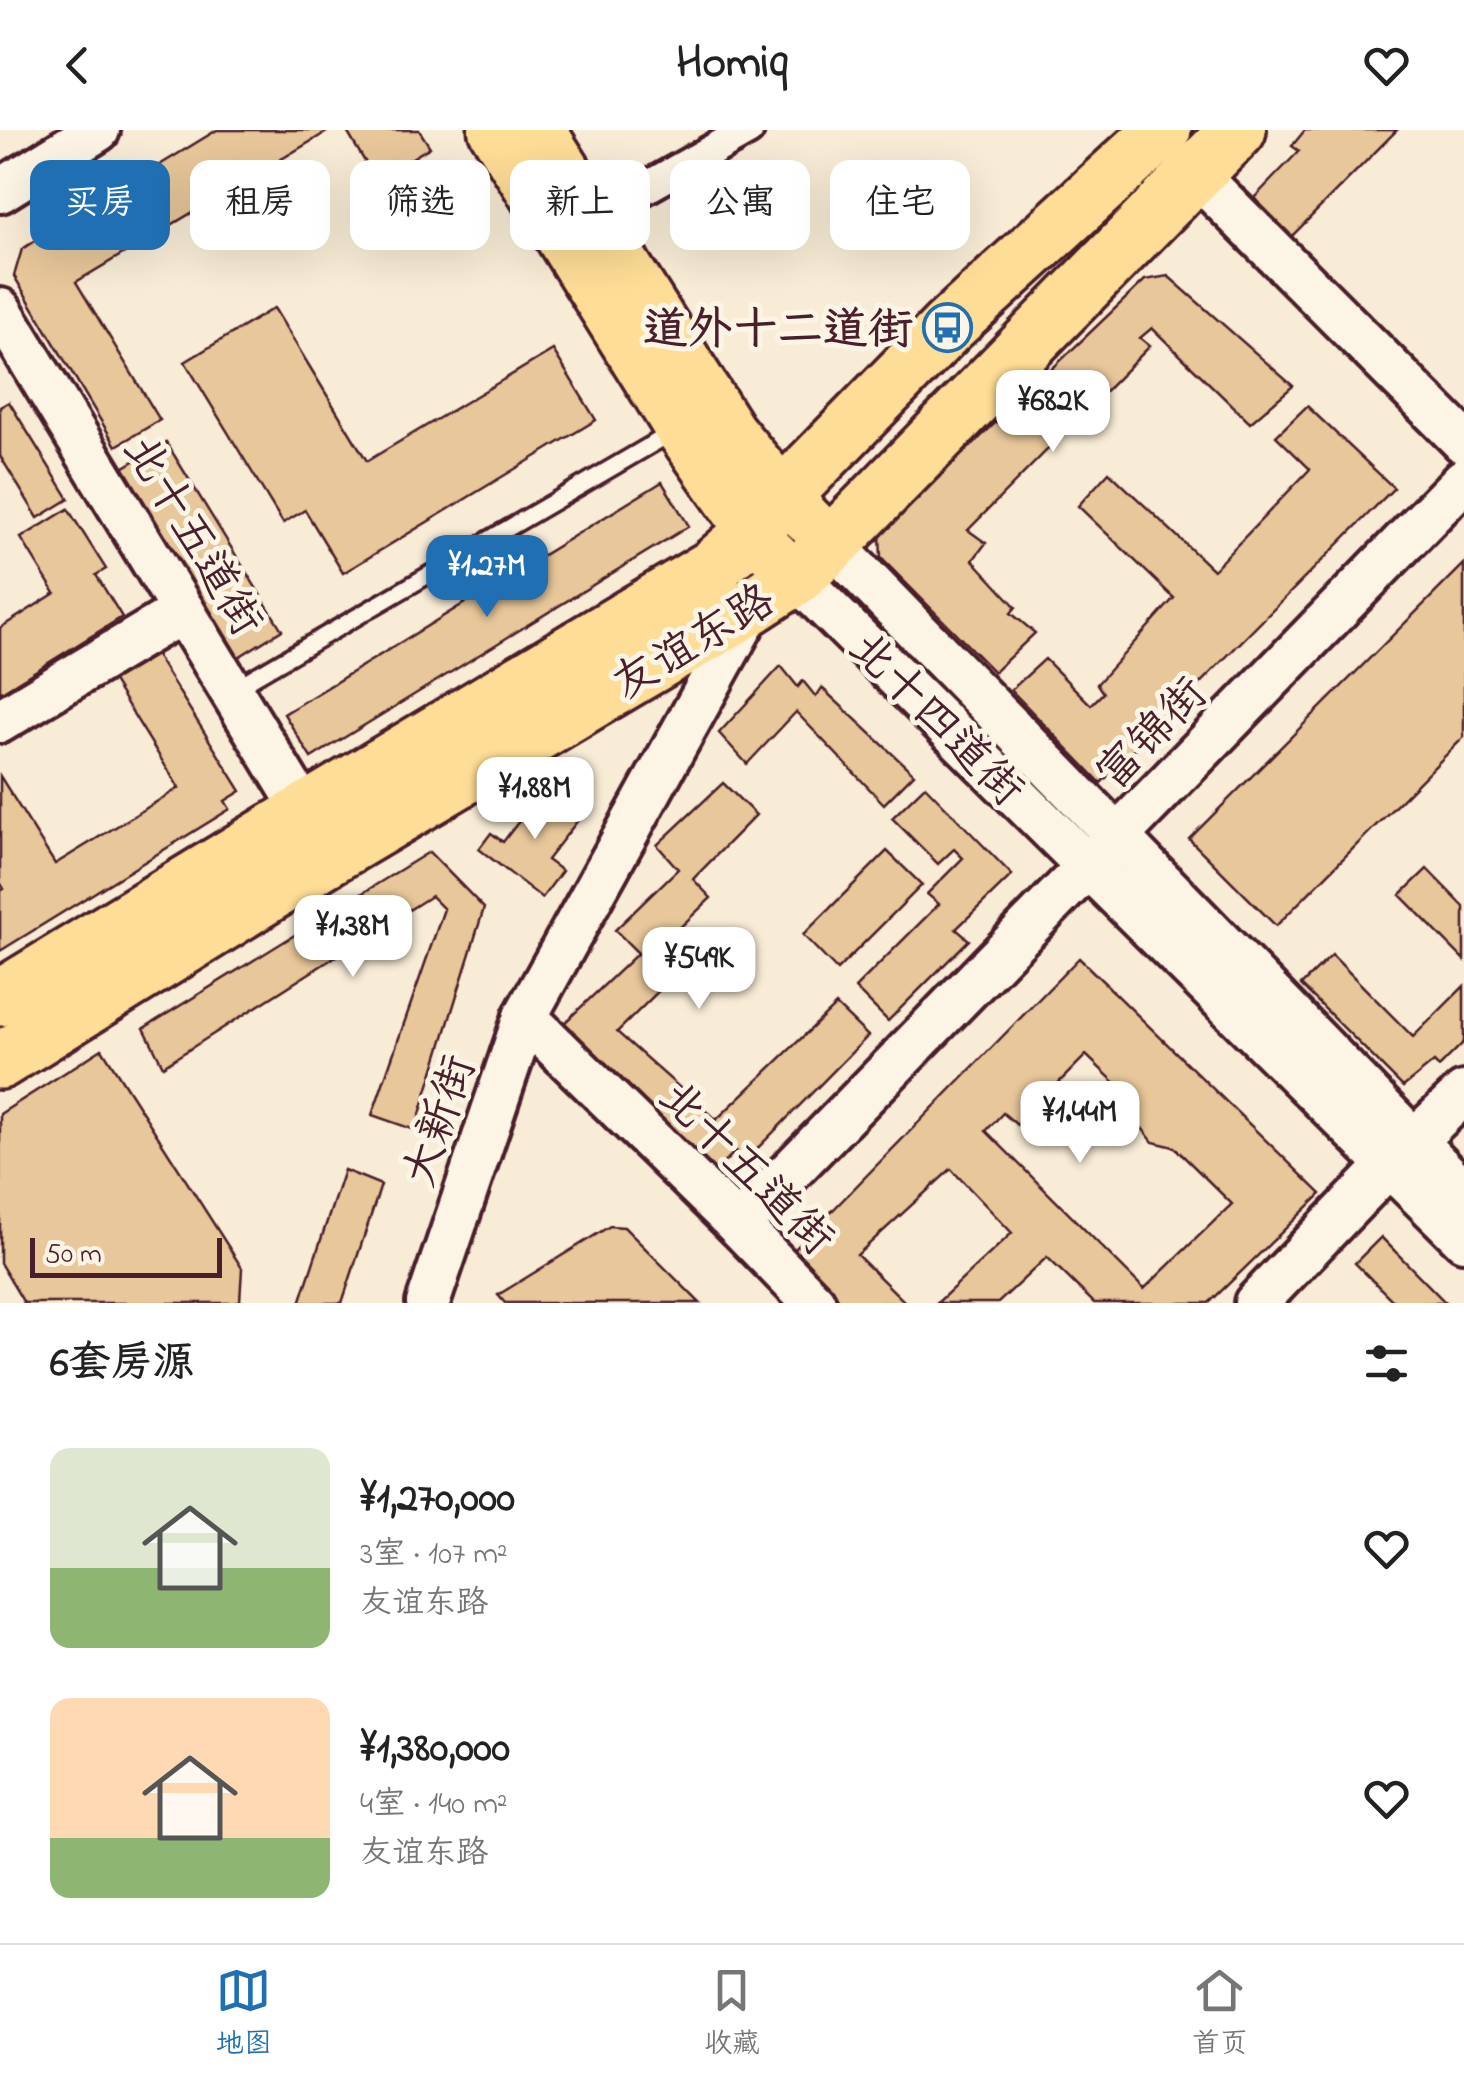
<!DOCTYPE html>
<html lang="zh">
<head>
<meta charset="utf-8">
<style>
  body { margin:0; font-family:"Indie Flower","LXGW WenKai TC",sans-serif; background:#f6f6f6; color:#222; height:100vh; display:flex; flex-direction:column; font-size:38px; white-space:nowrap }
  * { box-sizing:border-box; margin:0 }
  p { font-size:32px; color:#767676 }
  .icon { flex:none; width:55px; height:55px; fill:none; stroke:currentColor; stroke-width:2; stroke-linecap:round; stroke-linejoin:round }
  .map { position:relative; height:1173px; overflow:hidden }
  .drawer { display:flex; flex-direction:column; background:#fff; flex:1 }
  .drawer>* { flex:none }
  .top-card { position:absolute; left:30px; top:30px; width:1405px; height:90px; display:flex; gap:20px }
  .scale { position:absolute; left:30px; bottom:25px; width:192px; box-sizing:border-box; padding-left:10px; border:5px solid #4a1f2b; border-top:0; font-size:28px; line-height:35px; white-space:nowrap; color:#4a1f2b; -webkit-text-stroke:8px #fcf5e5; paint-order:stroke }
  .price { position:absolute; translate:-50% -85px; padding:0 22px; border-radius:20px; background:#fff; color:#222; font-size:32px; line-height:65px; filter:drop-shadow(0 2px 5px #0008) }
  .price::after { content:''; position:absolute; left:50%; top:60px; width:30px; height:22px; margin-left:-15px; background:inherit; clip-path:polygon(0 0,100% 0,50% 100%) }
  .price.selected { background:#1f6fb2; color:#fff }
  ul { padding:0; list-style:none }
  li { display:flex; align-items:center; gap:30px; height:250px; padding:0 50px }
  li span { display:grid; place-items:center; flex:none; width:280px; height:200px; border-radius:20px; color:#555 }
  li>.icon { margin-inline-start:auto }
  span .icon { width:120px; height:120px; fill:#fffc; stroke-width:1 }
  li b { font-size:42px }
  h2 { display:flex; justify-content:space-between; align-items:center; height:120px; padding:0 50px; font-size:42px }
  .pill { padding:0 35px; border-radius:20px; background:#fff; box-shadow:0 10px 40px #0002; font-size:35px; line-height:90px }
  .pill.selected { background:#1f6fb2; color:#fff }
  header { display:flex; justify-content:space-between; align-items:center; height:130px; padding:0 50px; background:#fff; font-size:45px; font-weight:700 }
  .tab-bar { display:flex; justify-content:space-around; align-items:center; height:140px; border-top:2px solid #e0e0e0; background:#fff; font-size:28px; color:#767676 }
  .tab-bar a { display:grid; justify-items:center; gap:5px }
  .tab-bar .selected { color:#1f6fb2 }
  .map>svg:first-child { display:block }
  .building { fill:#e8c79a; stroke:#4a1f2b; stroke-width:2.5; fill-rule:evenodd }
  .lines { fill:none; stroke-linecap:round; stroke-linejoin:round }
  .lane-casing { stroke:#4a1f2b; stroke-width:22 }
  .street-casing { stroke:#4a1f2b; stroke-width:38 }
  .secondary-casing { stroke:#4a1f2b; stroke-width:50 }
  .primary-casing { stroke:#4a1f2b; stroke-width:55 }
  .highway-casing { stroke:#4a1f2b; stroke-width:62 }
  .lane { stroke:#fcf5e5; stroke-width:15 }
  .street { stroke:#fcf5e5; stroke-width:30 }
  .secondary { stroke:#fcf5e5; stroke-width:42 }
  .primary { stroke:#fedd96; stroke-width:48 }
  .highway { stroke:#fedd96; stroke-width:55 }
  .labels { text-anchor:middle; stroke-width:10; stroke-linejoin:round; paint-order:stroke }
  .poi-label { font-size:45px; font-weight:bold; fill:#4a1f2b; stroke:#fcf5e5; text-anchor:end }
  .street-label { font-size:45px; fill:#4a1f2b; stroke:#fcf5e5 }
</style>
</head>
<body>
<header><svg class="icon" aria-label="back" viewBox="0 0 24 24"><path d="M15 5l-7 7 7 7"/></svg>Homiq<svg class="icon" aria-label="heart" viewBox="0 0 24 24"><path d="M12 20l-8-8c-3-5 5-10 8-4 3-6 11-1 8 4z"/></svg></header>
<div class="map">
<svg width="1464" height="1173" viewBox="0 0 1464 1173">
  <rect width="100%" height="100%" fill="#f8ecd6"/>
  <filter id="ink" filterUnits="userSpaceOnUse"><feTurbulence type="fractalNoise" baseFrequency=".01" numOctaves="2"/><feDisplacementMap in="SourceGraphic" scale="20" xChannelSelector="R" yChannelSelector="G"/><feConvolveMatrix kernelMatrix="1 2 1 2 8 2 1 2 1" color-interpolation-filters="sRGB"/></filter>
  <g filter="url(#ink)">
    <!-- building -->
    <g class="building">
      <path d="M217,0H330L76,152L160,290L116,316L14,146L22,119Z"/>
      <path d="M346,0H419L430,17L376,50Z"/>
      <path d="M1305,0H1397L1292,106L1254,68L1299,21L1292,16Z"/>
      <path d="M1168,146L1293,256L1250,293L1152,198L1140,208L1150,216L968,400L986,413L973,430L1016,477L1011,483L1035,503L994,542L881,428L880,403L1145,150Z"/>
      <path d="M274,178L367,331L553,220L596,290L343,443L305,380L283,393L185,232Z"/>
      <path d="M9,272L69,369L38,388L0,326V277Z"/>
      <path d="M1307,276L1394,358L1101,653L1011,560L1045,529L1091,575L1103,563L1097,554L1174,468L1078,376L1109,342L1213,440L1310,339L1276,306Z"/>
      <path d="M166,312L282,500L237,528L121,339Z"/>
      <path d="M662,352L689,396L311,628L284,584Z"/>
      <path d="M68,379L106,439L96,445L122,487L0,563V498L55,463L21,408Z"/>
      <path d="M1464,434V607L1276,796L1189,709Z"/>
      <path d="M149,514L241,661L225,671L230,679L0,821V761L4,759L0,752V646L55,734L179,658L106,540Z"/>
      <path d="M781,536L798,557L803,551L816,567L822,558L914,644L884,674L796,582L747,634L719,603Z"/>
      <path d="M723,653L756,685L693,749L711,768L652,824L674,846L617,902L716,990L836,875L868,906L746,1030L736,1021L708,1048L560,897L638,823L615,800L678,739L657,715Z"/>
      <path d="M925,656L1012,745L956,799L969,810L888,891L855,858L939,774L927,764L963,728L954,719L938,734L892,688Z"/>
      <path d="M545,657L582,685L547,730L562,741L542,768L479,719L491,703L503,712Z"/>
      <path d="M887,721L922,755L837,840L803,805Z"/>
      <path d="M429,722L484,778L415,1000L372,985L444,779L431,766L163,936L144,898Z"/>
      <path d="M1427,739L1464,777V830L1400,765Z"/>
      <path d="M1332,825L1413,907L1464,856V912L1439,937L1434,932L1403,957L1301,855Z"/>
      <path d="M1079,828L1321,1064L1209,1173H1094L1047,1127L998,1173H937L1012,1103L951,1039L857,1125L906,1173H842L792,1122ZM1086,925L1127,964L1130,983L1153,1012L1174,1017L1232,1074L1144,1159L986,1001L1003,983L1017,995Z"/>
      <path d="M102,919L242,1138L240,1171L235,1173H24L0,1133V984Z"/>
      <path d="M344,1040L381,1055L342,1173H300Z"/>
      <path d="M610,1096L624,1097L700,1173H505L498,1165Z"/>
      <path d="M1381,1107L1446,1173H1395L1355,1133Z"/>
    </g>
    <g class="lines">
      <defs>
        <path id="lane" d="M235,558L673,302"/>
        <path id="street" d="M596,86L748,0"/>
        <g id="secondary">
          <path d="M1195,43L1464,312"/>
          <path d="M0,61L98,0"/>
          <path d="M0,180L305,682"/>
          <path d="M832,414L1464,1062"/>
          <path d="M796,447L1464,1109"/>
          <path d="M0,591L183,481"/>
          <path d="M525,887L738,1095L814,1173"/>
          <path d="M738,1095L1464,350"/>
          <path d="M428,1173L525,887L753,475"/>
          <path d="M1256,1173L1390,1034L1464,963"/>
        </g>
        <g id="primary">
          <path d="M493,0L679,299L752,403L796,447"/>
          <path d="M541,0L731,301L784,365L832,414"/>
        </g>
        <g id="highway">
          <path d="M0,868L305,682L713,437L752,403L784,365L948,197L1163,0"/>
          <path d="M0,931L319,733L753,475L796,447L832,414L1238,0"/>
        </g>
      </defs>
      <!-- lane casing -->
      <use href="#lane" class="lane-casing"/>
      <!-- street casing -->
      <use href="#street" class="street-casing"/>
      <!-- secondary casing -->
      <use href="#secondary" class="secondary-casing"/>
      <!-- primary casing -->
      <use href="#primary" class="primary-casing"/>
      <!-- highway casing -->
      <use href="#highway" class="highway-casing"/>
      <!-- lane -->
      <use href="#lane" class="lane"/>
      <!-- street -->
      <use href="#street" class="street"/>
      <!-- secondary -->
      <use href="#secondary" class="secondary"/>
      <!-- primary -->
      <use href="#primary" class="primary"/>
      <!-- highway -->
      <use href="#highway" class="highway"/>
    </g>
  </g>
  <!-- icons -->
  <defs>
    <symbol id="bus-ring" viewBox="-11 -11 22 22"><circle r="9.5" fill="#fcf5e5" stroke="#1f6fb2" stroke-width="1.5"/><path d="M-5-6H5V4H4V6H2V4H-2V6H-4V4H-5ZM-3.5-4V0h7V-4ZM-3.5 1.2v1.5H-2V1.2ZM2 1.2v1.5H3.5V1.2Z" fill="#1f6fb2"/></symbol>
  </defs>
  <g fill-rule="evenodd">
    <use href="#bus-ring" x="920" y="170" width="55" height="55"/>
  </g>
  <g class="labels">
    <!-- poi labels -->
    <g class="poi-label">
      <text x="913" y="213">道外十二道街</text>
    </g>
    <!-- street labels -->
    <g class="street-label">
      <text transform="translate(195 404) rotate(59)" y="16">北十五道街</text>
      <text transform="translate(692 510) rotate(-31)" y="16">友谊东路</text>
      <text transform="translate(938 587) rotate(45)" y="16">北十四道街</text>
      <text transform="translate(1150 602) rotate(-46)" y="16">富锦街</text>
      <text transform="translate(437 990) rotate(-71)" y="16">大新街</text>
      <text transform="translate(748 1036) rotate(45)" y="16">北十五道街</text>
    </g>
  </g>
</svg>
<div class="scale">50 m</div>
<b class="price" style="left:1053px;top:325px">¥682K</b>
<b class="price selected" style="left:487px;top:490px">¥1.27M</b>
<b class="price" style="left:535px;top:712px">¥1.88M</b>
<b class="price" style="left:353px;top:850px">¥1.38M</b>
<b class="price" style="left:699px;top:882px">¥549K</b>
<b class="price" style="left:1080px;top:1036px">¥1.44M</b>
<div class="top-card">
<a class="pill selected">买房</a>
<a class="pill">租房</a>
<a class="pill">筛选</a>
<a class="pill">新上</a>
<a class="pill">公寓</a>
<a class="pill">住宅</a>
</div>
</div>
<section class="drawer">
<h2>6套房源<svg class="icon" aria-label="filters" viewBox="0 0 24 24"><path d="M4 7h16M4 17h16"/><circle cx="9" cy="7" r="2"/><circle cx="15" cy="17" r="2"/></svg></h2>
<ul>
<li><span style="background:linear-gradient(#dfe7d0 60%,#8fb573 0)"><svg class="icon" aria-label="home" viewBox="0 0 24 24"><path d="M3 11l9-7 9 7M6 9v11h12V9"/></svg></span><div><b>¥1,270,000</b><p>3室 · 107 m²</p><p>友谊东路</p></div><svg class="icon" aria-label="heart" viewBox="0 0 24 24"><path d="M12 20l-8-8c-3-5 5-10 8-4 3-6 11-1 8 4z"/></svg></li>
<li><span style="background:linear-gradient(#ffd9b3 70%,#8fb573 0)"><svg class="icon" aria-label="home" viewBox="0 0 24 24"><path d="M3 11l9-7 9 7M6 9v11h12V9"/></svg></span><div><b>¥1,380,000</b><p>4室 · 140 m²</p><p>友谊东路</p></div><svg class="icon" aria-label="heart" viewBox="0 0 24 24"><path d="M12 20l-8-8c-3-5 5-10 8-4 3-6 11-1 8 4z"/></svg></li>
</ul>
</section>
<nav class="tab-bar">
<a class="selected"><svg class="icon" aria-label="map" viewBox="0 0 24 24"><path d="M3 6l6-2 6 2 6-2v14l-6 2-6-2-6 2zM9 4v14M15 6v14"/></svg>地图</a>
<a><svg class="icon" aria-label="saved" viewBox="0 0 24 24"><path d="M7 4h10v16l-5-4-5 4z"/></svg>收藏</a>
<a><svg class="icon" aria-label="home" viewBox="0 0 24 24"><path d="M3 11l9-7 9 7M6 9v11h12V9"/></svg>首页</a>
</nav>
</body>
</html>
